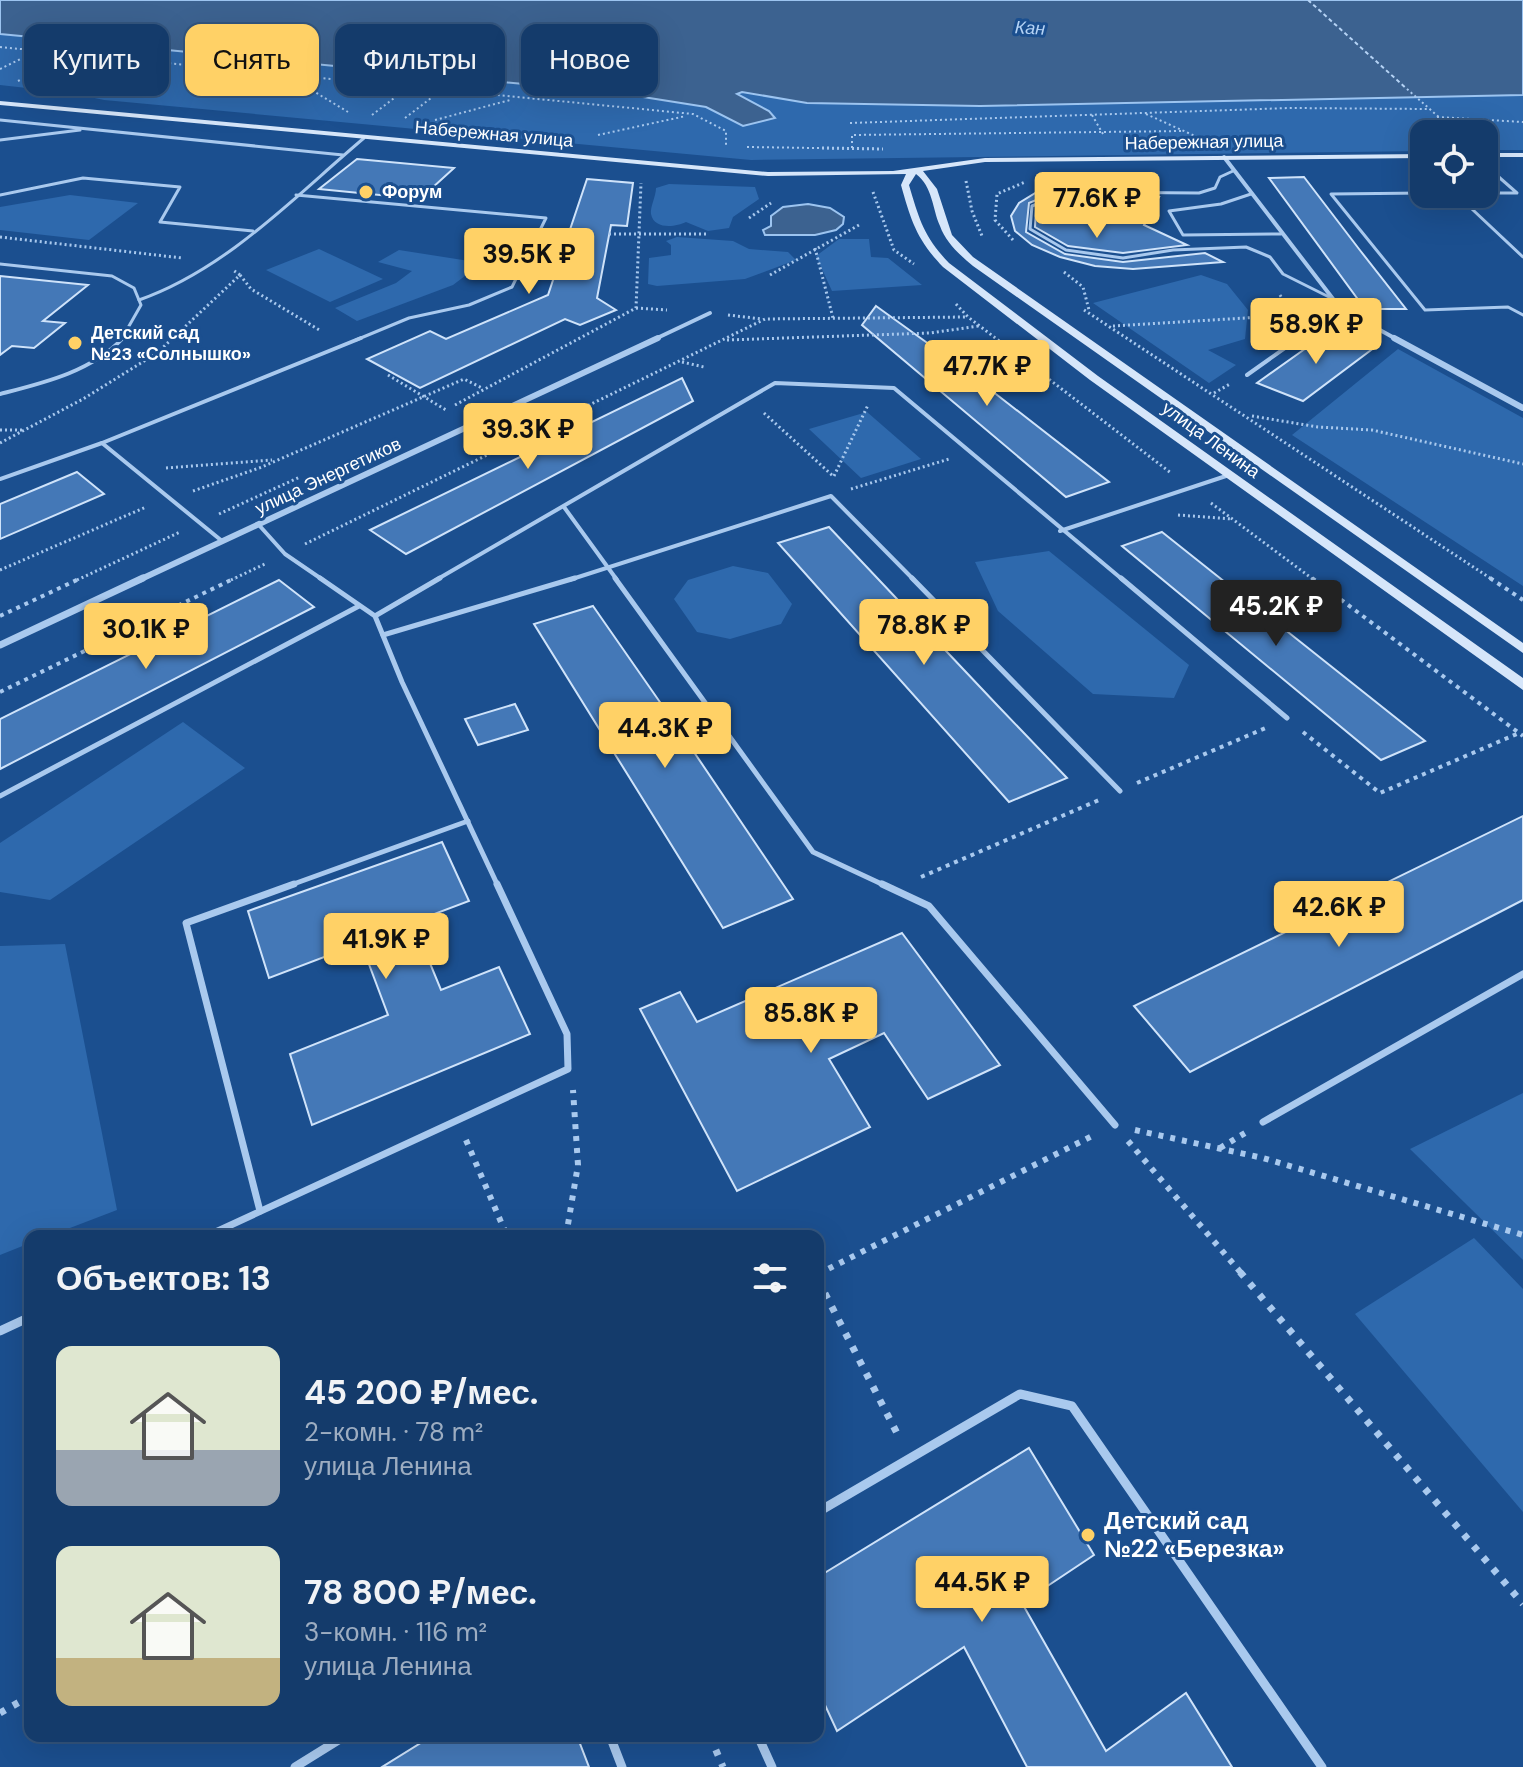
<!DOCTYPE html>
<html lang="ru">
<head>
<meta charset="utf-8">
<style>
  body { margin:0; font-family:"DM Sans",sans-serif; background:#214673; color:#f1f3f6; height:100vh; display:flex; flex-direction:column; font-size:30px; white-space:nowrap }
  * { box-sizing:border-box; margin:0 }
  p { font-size:26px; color:#9dadc1 }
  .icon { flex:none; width:44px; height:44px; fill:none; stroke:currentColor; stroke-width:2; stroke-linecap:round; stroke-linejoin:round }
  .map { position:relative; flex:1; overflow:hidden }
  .sheet { position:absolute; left:24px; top:1230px; width:800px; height:512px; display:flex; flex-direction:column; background:#143b6b; border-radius:16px; box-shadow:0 8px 32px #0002,0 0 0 2px #33557e }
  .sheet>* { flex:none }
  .top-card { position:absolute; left:24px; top:24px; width:800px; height:72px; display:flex; gap:16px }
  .buttons { position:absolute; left:1410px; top:120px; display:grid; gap:16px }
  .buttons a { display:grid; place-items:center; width:88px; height:88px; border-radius:16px; background:#143b6b; box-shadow:0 8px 32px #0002,0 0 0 2px #33557e; font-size:40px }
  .price { position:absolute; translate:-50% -68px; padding:0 18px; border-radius:8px; background:#ffd166; color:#111; font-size:26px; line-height:52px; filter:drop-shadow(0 2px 4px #0008) }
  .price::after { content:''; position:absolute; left:50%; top:48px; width:24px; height:18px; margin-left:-12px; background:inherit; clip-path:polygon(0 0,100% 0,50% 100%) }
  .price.selected { background:#222; color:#fff }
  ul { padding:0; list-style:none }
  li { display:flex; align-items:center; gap:24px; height:200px; padding:0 32px }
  li span { display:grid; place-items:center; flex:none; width:224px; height:160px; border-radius:16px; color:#555 }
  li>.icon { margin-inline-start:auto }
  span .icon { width:96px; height:96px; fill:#fffc; stroke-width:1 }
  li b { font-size:34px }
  h2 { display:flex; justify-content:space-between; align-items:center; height:96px; padding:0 32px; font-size:34px }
  .pill { padding:0 28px; border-radius:16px; background:#143b6b; box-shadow:0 8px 32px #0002,0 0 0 2px #33557e; font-size:28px; line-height:72px }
  .pill.selected { background:#ffd166; color:#111 }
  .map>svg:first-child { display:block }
  .green { fill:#2e69ad }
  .water { fill:#3c6290; stroke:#9cc4f0; stroke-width:2 }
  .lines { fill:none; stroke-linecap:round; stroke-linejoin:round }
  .ferry { stroke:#b5d3f5; stroke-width:2; stroke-dasharray:4 3; stroke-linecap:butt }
  .building { fill:#4478b7; stroke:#cfe3fa; stroke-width:2 }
  .path-far4 { stroke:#a9c9ee; stroke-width:2; stroke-dasharray:2 3; stroke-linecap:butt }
  .path-far3 { stroke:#a9c9ee; stroke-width:3; stroke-dasharray:2 3; stroke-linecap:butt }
  .path-far2 { stroke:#a9c9ee; stroke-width:4; stroke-dasharray:4 5; stroke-linecap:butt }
  .path-far1 { stroke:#a9c9ee; stroke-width:6; stroke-dasharray:5 7; stroke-linecap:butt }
  .path { stroke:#a9c9ee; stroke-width:7; stroke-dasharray:6 9; stroke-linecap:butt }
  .service-far4 { stroke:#a9c9ee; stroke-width:3 }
  .service-far3 { stroke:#a9c9ee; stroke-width:4 }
  .service-far2 { stroke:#a9c9ee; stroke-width:5 }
  .service-far1 { stroke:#a9c9ee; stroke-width:7 }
  .service { stroke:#a9c9ee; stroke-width:9 }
  .minor-far2 { stroke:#a9c9ee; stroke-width:4 }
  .minor-far1 { stroke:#a9c9ee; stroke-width:6 }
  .minor { stroke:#a9c9ee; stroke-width:7 }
  .secondary { fill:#d6e6fa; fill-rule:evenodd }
  .poi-dot { fill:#ffd166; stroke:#1b4f8f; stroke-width:3 }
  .labels { text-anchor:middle; stroke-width:6; stroke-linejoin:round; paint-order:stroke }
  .far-water-label { font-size:18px; font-style:italic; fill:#b5d3f5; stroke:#1b4f8f }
  .far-street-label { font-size:18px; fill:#fff; stroke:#1b4f8f }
  .far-poi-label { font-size:18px; font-weight:bold; fill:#fff; stroke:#1b4f8f; text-anchor:start }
  .near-poi-label { font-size:24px; font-weight:bold; fill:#fff; stroke:#1b4f8f; text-anchor:start }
</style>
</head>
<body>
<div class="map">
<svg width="1523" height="1767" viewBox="0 0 1523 1767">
  <rect width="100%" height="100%" fill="#1b4f8f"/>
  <!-- green -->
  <g class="green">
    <path d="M0,34L618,93L714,109L769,111L736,94L742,92L807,103L980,106L1523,95V150H1484V134H1424V151L751,160L104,100L71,93L0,85Z"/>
    <path d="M669,184L755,187L759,199L733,217L729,228L708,231L686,222C676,227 654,230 651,214C650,207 656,196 656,188Z"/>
    <path d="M70,195L138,203L89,240L0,230V207Z"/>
    <path d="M677,237L733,241L749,249L788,252L796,260L745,279L657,286L648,284L649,258L671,255V245L666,241Z"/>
    <path d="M839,239H869L871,257L888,258L922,285L832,291L816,256Z"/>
    <path d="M319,249L383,279L330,302L266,270Z"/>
    <path d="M399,250L482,263L453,285L357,321L335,308L396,283L412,271L378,262Z"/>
    <path d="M1201,275L1227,284L1248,310L1245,339L1208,350L1236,365L1209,383L1093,303Z"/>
    <path d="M1398,349L1523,418V586L1292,435Z"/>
    <path d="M867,412L921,459L861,478L809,429Z"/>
    <path d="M1049,551L1189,665L1174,698L1093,694L998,611L975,562Z"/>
    <path d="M733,566L768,573L792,604L781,624L730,639L697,632L674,599L688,580Z"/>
    <path d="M183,722L245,768L50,900L0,892V843Z"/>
    <path d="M65,944L117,1210L49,1236H30V1243L0,1255V946Z"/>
    <path d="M1523,1093V1260L1410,1149Z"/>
    <path d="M1474,1238L1523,1289V1512L1355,1314Z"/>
  </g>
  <!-- water -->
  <g class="water">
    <path d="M0,0H1523V95L980,106L807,103L742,92L737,94L769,111L775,118L743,126L706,107L618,93L0,34Z"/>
    <path d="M808,204L830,208L844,217L843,224L836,230L815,235H765L763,230L771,226V216L783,207Z"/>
  </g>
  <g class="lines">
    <!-- ferry -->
    <path class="ferry" d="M1308,0L1407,89"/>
  </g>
  <!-- building -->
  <g class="building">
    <path d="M357,159L454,168L420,199L319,189Z"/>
    <path d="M1304,177L1359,249L1406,309H1365L1269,178Z"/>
    <path d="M587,179L633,183L627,226L611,225L597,298L616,310L580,325L565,319L420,388L367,359L430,331L446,339L548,295Z"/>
    <path d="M1095,184L1138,188H1065L1029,203L1026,232L1065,254L1123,262L1205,253L1223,262L1133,269L1095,266L1060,257L1032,245L1015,231L1011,216L1019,203L1037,192L1063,186Z"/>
    <path d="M1068,196L1159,197L1144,225L1187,245L1123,253L1068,246L1035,227L1036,209Z"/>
    <path d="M0,276L88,285L43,321L65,323L34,348L12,346L0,355Z"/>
    <path d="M876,306L969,373L1109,482L1066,497L862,325Z"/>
    <path d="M1330,331L1375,347L1303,401L1257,383Z"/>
    <path d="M682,378L693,401L406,554L370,530Z"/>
    <path d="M77,472L104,494L0,539V504Z"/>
    <path d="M829,527L998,706L1067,778L1009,802L778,543Z"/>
    <path d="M1162,532L1425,741L1381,760L1122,546Z"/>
    <path d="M279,580L314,607L0,769V719Z"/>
    <path d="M593,606L671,718L793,899L723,928L534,624Z"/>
    <path d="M515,704L528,730L478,745L465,719Z"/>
    <path d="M1523,816V900L1190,1072L1134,1006Z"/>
    <path d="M442,842L469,901L413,922L441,990L499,967L530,1034L312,1125L290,1054L388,1015L361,943L269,978L248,911Z"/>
    <path d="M902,933L1000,1065L928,1099L884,1033L829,1059L870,1127L737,1191L640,1009L680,992L697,1022Z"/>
    <path d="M1029,1448L1094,1555L1022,1603L1106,1751L1186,1693L1232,1767H1027L964,1647L837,1731L818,1690V1577Z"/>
    <path d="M432,1736H577L589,1767H382Z"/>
  </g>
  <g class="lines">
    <!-- path-far4 -->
    <g class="path-far4">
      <path d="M0,47L693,114L726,131V147"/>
      <path d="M0,69L35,52"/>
      <path d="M295,80L348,112"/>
      <path d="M18,81L70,53"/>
      <path d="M1407,89L1458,134"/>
      <path d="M1146,114L1195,136"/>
      <path d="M372,115L406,89"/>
      <path d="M1092,115L1103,134"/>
      <path d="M1437,117L1523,122"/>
      <path d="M405,118L439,92"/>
      <path d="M435,120L510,100"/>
      <path d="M850,123L1290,108L1427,109"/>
      <path d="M598,135L686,116"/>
      <path d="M747,147L883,149"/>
      <path d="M852,148V135L1182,131"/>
    </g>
    <!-- path-far3 -->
    <g class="path-far3">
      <path d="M822,148L883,149"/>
      <path d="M966,181L972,211L982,236"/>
      <path d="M873,192L894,250L914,264"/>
      <path d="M749,218L771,203"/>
      <path d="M609,234H708"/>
      <path d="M0,237L182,258"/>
      <path d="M1013,240L995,220L997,194L1025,182"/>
      <path d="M815,248L833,318"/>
      <path d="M1064,272L1083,287L1089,310"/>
      <path d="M240,275L251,289L321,331"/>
      <path d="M770,275L859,225"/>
      <path d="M1280,295L1292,314"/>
      <path d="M956,304L968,317L1171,473"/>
      <path d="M636,308L667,310"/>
      <path d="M1084,310L1493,580"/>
      <path d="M728,315L762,319"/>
      <path d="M1113,326L1295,315"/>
      <path d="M727,340L930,333L979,326"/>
      <path d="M682,362L704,367"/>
      <path d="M960,367L1012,351"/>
      <path d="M388,375L446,410"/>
      <path d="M1214,393L1230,384"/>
      <path d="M455,405L636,308L641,183"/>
      <path d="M764,413L833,476"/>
      <path d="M1252,416L1318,427L1372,430L1523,464"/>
      <path d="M0,430H22"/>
      <path d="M0,443L83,399L157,353L240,275L233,270"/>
      <path d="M166,468L272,460"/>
      <path d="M834,476L868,405"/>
      <path d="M851,489L949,459"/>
      <path d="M193,491L262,467L464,379L482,388"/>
      <path d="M1211,503L1314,580"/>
      <path d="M219,514L300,477"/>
      <path d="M1178,515L1232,519"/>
      <path d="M305,544L765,319L967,317"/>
      <path d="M0,570L146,507"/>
      <path d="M77,580L180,532"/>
      <path d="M231,580L267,563"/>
    </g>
    <!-- path-far2 -->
    <g class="path-far2">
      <path d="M1312,578L1523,736"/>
      <path d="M1490,578L1523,600"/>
      <path d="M0,616L81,578"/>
      <path d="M0,692L235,578"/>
      <path d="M1303,732L1380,793L1519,733"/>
      <path d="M1137,783L1268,727"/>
      <path d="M921,877L1099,800"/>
    </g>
    <!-- path-far1 -->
    <g class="path-far1">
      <path d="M1135,1130L1263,1158L1523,1235"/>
      <path d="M466,1140L507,1236"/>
      <path d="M1128,1141L1242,1274"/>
      <path d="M1220,1148L1245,1133"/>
      <path d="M566,1236L578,1165L573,1090"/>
      <path d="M818,1274L1096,1134"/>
    </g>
    <!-- path -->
    <g class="path">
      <path d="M1240,1272L1523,1604"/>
      <path d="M818,1274L821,1272"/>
      <path d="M818,1280L900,1439"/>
      <path d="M0,1713L30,1696"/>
      <path d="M710,1736L723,1767"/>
    </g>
    <!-- service-far4 -->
    <g class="service-far4">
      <path d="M0,120L343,155"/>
      <path d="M0,140L80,130"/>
      <path d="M1484,164L1517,193H1484"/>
      <path d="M1233,171L1220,177L1215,188L1199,193L1067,192L1032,206L1030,229L1066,250L1123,258L1173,250L1246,247L1270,257L1283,274L1329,297"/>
      <path d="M1424,193L1331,194L1425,310L1508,307L1523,315"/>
      <path d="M1251,194L1221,204L1169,211L1183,235L1281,234"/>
      <path d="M1456,194L1523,257"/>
      <path d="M0,195L83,178L180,187L160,222L253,231"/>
      <path d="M296,195L546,218L512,287L469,305L409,318L356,340"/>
      <path d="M0,264L112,276L134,288L141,305L121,340"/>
      <path d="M139,300C227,269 294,197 364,138"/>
      <path d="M1296,340L1340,308"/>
    </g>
    <!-- service-far3 -->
    <g class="service-far3">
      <path d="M1247,375L1299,338"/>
      <path d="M0,394C43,383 91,372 123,338"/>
      <path d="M102,443L222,541"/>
      <path d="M0,479L102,443L361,338"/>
      <path d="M564,507L617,580"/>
      <path d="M258,524L285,554L323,580"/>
      <path d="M1060,531L1229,475"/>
      <path d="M436,580L775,383L894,388L1123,580"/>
      <path d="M569,580L831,496L914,580"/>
    </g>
    <!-- service-far2 -->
    <g class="service-far2">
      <path d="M320,578L375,616L402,682L498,886"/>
      <path d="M615,578L813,852L886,886"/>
      <path d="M912,578L1120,791"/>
      <path d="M1121,578L1287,718"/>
      <path d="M375,616L440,578"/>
      <path d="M383,635L575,578"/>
      <path d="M0,796L359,606"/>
      <path d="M288,886L468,821"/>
    </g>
    <!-- service-far1 -->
    <g class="service-far1">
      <path d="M882,884L929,906L1115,1125"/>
      <path d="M1263,1122L1523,974"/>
      <path d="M260,1211L186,923L294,884"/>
      <path d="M207,1236L568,1069L567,1034L497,884"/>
    </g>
    <!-- service -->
    <g class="service">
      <path d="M0,1331L30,1317"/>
      <path d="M818,1512L1020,1394L1072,1406L1322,1767"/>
      <path d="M610,1736L622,1767"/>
      <path d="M758,1736L772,1767"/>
      <path d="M295,1767L345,1736"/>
    </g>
    <!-- minor-far2 -->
    <g class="minor-far2">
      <path d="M1224,157L1340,308L1398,340"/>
      <path d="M653,340L710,313"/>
    </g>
    <!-- minor-far1 -->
    <g class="minor-far1">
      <path d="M1394,338L1523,408"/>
      <path d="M139,580L658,338"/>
    </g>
    <!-- minor -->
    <path class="minor" d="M0,645L143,578"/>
    <!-- secondary -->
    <g class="secondary">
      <path d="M0,101L768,172L893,171L985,158L1424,154V158L985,162L923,171L937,189L952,235L973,257L1523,643V653L973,266C960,255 946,243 940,226C932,208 933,187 916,174L909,185C919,219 924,237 949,263L1098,376L1523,678V690L1090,380L943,267C917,240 911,221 901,185L906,174L768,176L0,105Z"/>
      <rect x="1484" y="153" width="39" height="4"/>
    </g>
  </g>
  <!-- markers -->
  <g class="poi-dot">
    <circle cx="366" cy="192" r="8"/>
    <circle cx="75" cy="343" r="8"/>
    <circle cx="1088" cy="1535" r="8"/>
  </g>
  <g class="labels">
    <!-- far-water labels -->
    <g class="far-water-label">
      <text transform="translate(1030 28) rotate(3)" y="6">Кан</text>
    </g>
    <!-- far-street labels -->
    <g class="far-street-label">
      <text transform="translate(494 134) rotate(5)" y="6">Набережная улица</text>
      <text transform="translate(1204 142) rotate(-1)" y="6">Набережная улица</text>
      <text transform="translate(1211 440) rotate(36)" y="6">улица Ленина</text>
      <text transform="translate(328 476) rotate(-25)" y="6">улица Энергетиков</text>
    </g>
    <!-- far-poi labels -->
    <g class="far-poi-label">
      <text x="382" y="198">Форум</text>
      <text x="91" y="339">Детский сад<tspan x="91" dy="21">№23 «Солнышко»</tspan></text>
    </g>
    <!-- near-poi labels -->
    <g class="near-poi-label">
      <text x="1104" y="1529">Детский сад<tspan x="1104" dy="28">№22 «Березка»</tspan></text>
    </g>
  </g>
</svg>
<div class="buttons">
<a><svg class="icon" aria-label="locate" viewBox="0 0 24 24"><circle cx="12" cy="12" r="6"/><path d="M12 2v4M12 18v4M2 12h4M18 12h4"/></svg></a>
</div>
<b class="price" style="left:1097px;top:240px">77.6K ₽</b>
<b class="price" style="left:529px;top:296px">39.5K ₽</b>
<b class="price" style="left:1316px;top:366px">58.9K ₽</b>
<b class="price" style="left:987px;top:408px">47.7K ₽</b>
<b class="price" style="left:528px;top:471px">39.3K ₽</b>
<b class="price selected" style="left:1276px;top:648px">45.2K ₽</b>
<b class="price" style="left:924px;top:667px">78.8K ₽</b>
<b class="price" style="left:146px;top:671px">30.1K ₽</b>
<b class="price" style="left:665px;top:770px">44.3K ₽</b>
<b class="price" style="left:1339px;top:949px">42.6K ₽</b>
<b class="price" style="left:386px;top:981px">41.9K ₽</b>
<b class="price" style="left:811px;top:1055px">85.8K ₽</b>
<b class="price" style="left:982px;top:1624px">44.5K ₽</b>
<div class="top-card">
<a class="pill">Купить</a>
<a class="pill selected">Снять</a>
<a class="pill">Фильтры</a>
<a class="pill">Новое</a>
</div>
<section class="sheet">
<h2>Объектов: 13<svg class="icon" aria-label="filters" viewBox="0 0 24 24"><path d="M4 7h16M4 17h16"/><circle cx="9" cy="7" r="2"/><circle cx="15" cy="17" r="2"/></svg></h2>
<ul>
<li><span style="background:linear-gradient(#dfe7d0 65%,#9aa5b1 0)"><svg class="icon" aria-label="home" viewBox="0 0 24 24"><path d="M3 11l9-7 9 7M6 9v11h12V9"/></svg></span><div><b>45 200 ₽/мес.</b><p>2-комн. · 78 m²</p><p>улица Ленина</p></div></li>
<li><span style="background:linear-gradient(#dfe7d0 70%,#c2b280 0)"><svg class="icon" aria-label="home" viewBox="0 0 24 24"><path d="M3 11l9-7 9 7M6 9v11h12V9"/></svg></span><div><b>78 800 ₽/мес.</b><p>3-комн. · 116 m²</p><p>улица Ленина</p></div></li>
</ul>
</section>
</div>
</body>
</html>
